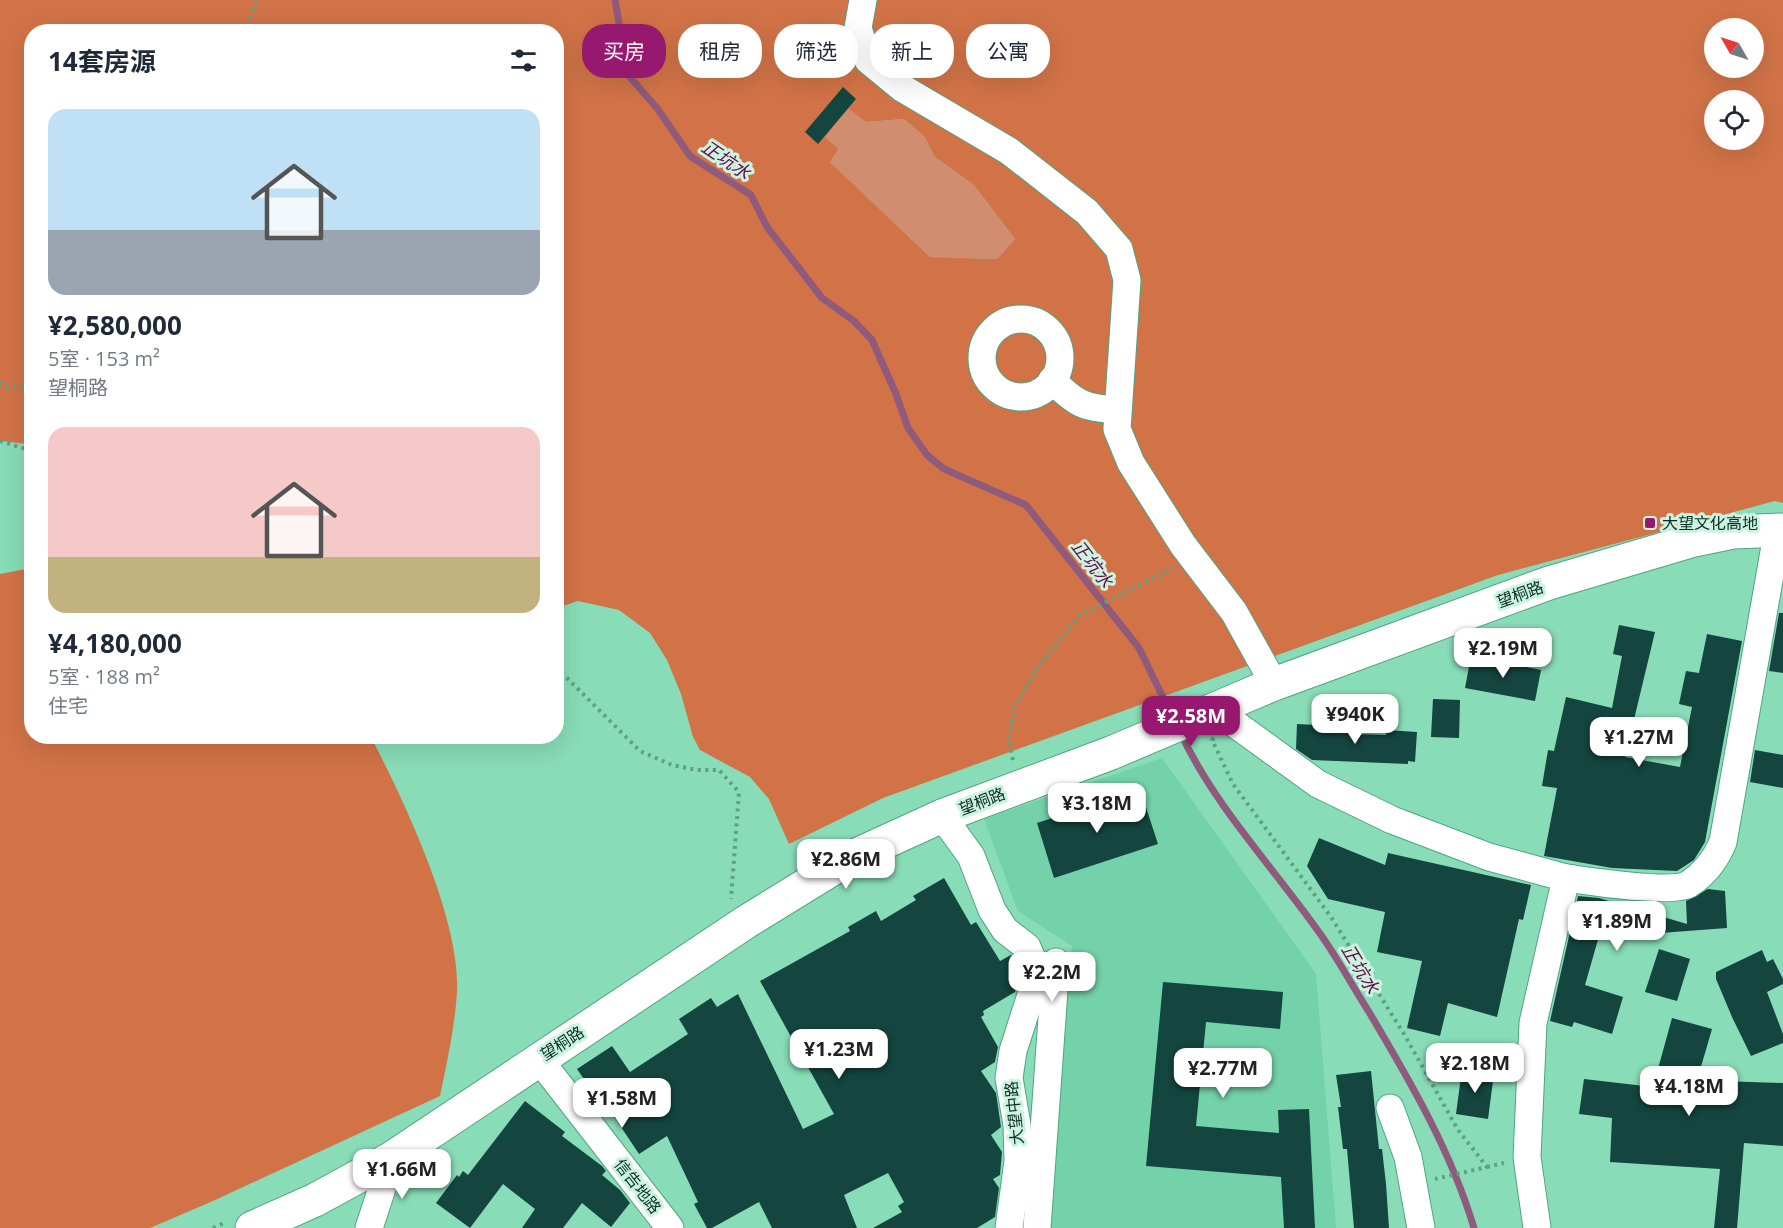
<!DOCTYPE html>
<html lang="zh">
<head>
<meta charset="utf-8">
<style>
  body { margin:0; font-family:"Open Sans","Noto Sans SC",sans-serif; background:#f2f2f3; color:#1f2937; height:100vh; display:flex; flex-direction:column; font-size:22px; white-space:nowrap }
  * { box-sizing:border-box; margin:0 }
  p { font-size:20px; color:#747a83 }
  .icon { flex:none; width:33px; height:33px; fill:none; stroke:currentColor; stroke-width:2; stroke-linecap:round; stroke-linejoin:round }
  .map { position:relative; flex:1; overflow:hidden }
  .details { position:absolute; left:24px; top:24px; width:540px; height:720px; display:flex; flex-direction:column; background:#fff; border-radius:24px; box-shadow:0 6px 24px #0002 }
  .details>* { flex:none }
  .top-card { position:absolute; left:582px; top:24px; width:570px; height:54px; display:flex; gap:12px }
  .needle { width:39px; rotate:309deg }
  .fabs { position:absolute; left:1704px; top:18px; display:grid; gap:12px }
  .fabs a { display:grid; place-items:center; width:60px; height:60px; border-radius:50%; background:#fff; box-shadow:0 6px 24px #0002; font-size:30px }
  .price { position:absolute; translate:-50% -51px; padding:0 14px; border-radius:12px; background:#fff; color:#222; font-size:20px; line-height:39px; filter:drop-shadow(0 2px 3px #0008) }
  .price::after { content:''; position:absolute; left:50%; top:36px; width:18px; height:14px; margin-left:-9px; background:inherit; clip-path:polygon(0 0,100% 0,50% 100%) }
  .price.current { background:#97186f; color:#fff }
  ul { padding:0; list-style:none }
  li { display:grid; align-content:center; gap:12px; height:318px; padding:0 24px }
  li span { display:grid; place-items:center; height:186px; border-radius:18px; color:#555 }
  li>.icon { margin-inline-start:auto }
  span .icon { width:108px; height:108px; fill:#fffc; stroke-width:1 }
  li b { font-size:26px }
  h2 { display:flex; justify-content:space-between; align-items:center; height:72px; padding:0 24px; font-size:26px }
  .chip { padding:0 21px; border-radius:24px; background:#fff; box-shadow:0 6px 24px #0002; font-size:21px; line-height:54px }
  .chip.current { background:#97186f; color:#fff }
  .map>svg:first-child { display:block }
  .built { fill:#73d2aa }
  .green { fill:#d18d6f }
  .forest { fill:#d17347; fill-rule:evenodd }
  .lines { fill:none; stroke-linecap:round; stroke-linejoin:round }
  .stream { stroke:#8f5a7c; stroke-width:7 }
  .building { fill:#14453f }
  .minor-casing { stroke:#50a482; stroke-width:29 }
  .major-casing { stroke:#50a482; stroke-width:35 }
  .path { stroke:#5da185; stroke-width:4; stroke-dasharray:3 4.5; stroke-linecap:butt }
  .minor { stroke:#fff; stroke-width:27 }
  .major { stroke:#fff; stroke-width:33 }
  .poi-dot { fill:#97186f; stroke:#cbf3e0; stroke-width:2 }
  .labels { text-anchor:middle; stroke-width:6; stroke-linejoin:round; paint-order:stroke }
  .poi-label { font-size:16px; fill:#092e21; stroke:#cbf3e0; text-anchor:start }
  .street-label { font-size:16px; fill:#092e21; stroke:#cbf3e0 }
  .water-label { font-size:18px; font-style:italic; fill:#620f48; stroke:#cbf3e0 }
</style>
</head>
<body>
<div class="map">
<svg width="1783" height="1228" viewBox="0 0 1783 1228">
  <rect width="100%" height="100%" fill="#88dcb7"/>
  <!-- built -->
  <path class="built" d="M1162,758L1316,974L1336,1228H1047L1072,946L1018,911L984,819Z"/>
  <!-- green -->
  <path class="green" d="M849,107L866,122L904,119L924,136L935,157L974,185L1015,239L997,259L930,257L830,162L832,157L824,137Z"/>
  <!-- forest -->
  <g class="forest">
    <path d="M0,0H1783V503L1775,501L1498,575L883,798L789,844L769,799L750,777L700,750L693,737L681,694L667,660L650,633L619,610L578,601L557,608L556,32H32V444H28L0,441ZM1714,28H1754V68H1714ZM1714,100H1754V140H1714ZM848,108L866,122L904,119L924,136L935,157L974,185L1015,239L997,259L930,257L830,162L838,149L825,137Z"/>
    <path d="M31,568L32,736L371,737C404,801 461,920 457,992C455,1026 447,1062 440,1096L213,1201L150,1228H0V574Z"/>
  </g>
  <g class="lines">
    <!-- stream -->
    <g class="stream">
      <path d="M615,0L628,75L657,108L690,156L751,195L767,227L822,298L854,321L872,340L896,394L908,428L927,455L944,469L1026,505L1139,648L1173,718"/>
      <path d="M1181,734C1216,808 1274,868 1321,935C1338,959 1353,987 1369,1012C1410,1081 1451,1151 1474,1228"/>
    </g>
  </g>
  <!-- building -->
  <g class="building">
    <path d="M843,87L856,99L818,144L805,132Z"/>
    <path d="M1779,613H1783V673L1769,671Z"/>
    <path d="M1619,625L1655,632L1625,757L1680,767L1692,707L1679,704L1686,671L1699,673L1707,634L1742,641L1705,842L1694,860L1677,871L1612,868L1544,856L1557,788L1542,786L1548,750L1554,751L1566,697L1612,708L1622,656L1613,654Z"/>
    <path d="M1471,656L1541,670L1535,701L1465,688Z"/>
    <path d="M1433,699L1460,700L1459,738L1431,737Z"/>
    <path d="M1297,724L1352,727V734L1386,735V730L1417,732L1415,762L1408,761V764L1312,760L1296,749Z"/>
    <path d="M1755,750L1783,755V788L1750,782Z"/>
    <path d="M1140,789L1158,844L1054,878L1037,823Z"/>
    <path d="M1319,838L1385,865L1388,853L1531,885L1523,920L1519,919L1497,1017L1448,1003L1440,1036L1407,1028L1422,961L1377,952L1385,912L1328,899L1307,866Z"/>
    <path d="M944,878L971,925L976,922L1000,961L1011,955L1014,957L1021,974L1015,992L983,1011L984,1015L981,1017L998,1047L995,1062L981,1071L996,1093L1001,1127L991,1135L1002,1152L1000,1175L993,1179L999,1188L995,1217L977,1228H873L902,1212L898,1206L904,1202L888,1173L844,1195L857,1228H772L759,1202L712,1228H707L694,1204L698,1202L667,1136L639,1154L613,1115L610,1117L577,1069L612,1046L630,1072L688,1034L679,1019L711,998L717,1007L738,994L803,1129L834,1114L760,981L850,931L848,927L876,911L881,921L916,900L913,896Z"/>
    <path d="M1708,889L1725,891L1727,928L1647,934L1603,922L1585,985L1623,997L1612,1034L1574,1022L1572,1027L1550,1021L1578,896L1599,898L1687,924L1686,901Z"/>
    <path d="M1659,949L1690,959L1677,1001L1645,992Z"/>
    <path d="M1762,950L1767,962L1773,959L1783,979V984L1767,992L1783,1034V1043L1751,1056L1732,1017L1716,979V972Z"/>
    <path d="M1163,982L1283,992L1280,1029L1206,1022L1196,1126L1279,1133L1278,1110L1309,1109L1315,1228H1284L1281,1177L1146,1166Z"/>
    <path d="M1672,1018L1712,1029L1698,1077L1690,1080L1783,1083V1146L1744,1143L1737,1228H1714L1720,1169L1610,1162L1612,1118L1579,1114L1584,1079L1653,1087Z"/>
    <path d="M1462,1069L1494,1073L1488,1119L1456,1114Z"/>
    <path d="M1371,1071L1379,1149H1382L1386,1184L1389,1228H1354L1347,1149H1343L1338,1107H1341L1336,1075Z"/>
    <path d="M525,1101L565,1132L562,1136L602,1166L606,1171L602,1175L620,1190L630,1203L611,1227L582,1203L563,1228H522L535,1209L503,1184L470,1228L436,1203L457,1175L459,1177L463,1171L468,1175Z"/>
  </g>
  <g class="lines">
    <defs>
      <g id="minor">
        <path d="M863,0L858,28L868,60L902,88L1009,151L1087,212L1119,249L1127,280L1117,429L1131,463L1183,545L1234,612L1274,684"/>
        <circle cx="1021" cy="358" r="39"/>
        <path d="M1052,380C1076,404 1084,408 1117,410"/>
        <path d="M1226,705L1231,721L1318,784L1392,820L1489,857L1566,878L1533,1023L1527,1157L1537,1228"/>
        <path d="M942,816L971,856L992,910L1005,930L1027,947L1038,973L1013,1051L1009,1078L1017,1125L1018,1161L1009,1228"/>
        <path d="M1566,878C1589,881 1672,894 1689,884C1706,873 1716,859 1723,842L1778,529"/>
        <path d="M538,1058L670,1228"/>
        <path d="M1390,1108L1408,1157L1421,1228"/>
        <path d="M369,1228L392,1158"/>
        <path d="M1037,1228L1056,962"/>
      </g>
      <path id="major" d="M252,1228L315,1200L392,1158L746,922L850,858L942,816L1111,753L1274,684L1549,583L1694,540L1733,532L1783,530"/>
    </defs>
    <!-- minor casing -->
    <use href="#minor" class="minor-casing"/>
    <!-- major casing -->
    <use href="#major" class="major-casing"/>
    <!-- path -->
    <g class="path">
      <path d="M244,32L257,0"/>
      <path d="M0,382L6,387L32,386"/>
      <path d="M0,441L32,451"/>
      <path d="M556,667L640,751L672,765L697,770H719L739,792L731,899"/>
      <path d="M1214,738L1212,740L1233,784L1331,917L1404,1034L1458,1130L1487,1167L1435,1179"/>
      <path d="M1013,760L1009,741L1014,708L1037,668L1080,615L1173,568"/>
      <path d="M1487,1167L1504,1163"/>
      <path d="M213,1228L226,1222"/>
    </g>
    <!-- minor -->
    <use href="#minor" class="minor"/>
    <!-- major -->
    <use href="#major" class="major"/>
  </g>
  <!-- markers -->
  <rect class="poi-dot" x="1644" y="517" width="12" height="12" rx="3"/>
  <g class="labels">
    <!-- poi labels -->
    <g class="poi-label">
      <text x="1662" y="529">大望文化高地</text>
    </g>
    <!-- street labels -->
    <g class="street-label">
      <text transform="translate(1520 594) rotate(-20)" y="6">望桐路</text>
      <text transform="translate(982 801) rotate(-21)" y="6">望桐路</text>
      <text transform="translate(562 1043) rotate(-33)" y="6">望桐路</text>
      <text transform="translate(1014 1113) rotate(-96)" y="6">大望中路</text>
      <text transform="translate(638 1186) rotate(52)" y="6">信告地路</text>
    </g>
    <!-- water labels -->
    <g class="water-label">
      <text transform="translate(726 160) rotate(34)" y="6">正坑水</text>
      <text transform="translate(1092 564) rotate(52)" y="6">正坑水</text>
      <text transform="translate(1360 969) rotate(59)" y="6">正坑水</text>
    </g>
  </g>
</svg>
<div class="fabs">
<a><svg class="needle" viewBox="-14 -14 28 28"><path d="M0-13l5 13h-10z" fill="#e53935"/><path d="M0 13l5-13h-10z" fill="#747a83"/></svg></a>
<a><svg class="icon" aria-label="locate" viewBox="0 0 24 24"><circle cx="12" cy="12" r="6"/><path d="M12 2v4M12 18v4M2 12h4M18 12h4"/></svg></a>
</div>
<b class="price" style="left:1503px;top:679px">¥2.19M</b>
<b class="price" style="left:1355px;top:745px">¥940K</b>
<b class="price current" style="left:1191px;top:747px">¥2.58M</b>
<b class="price" style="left:1639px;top:768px">¥1.27M</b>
<b class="price" style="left:1097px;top:834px">¥3.18M</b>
<b class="price" style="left:846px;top:890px">¥2.86M</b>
<b class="price" style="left:1617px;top:952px">¥1.89M</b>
<b class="price" style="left:1052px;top:1003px">¥2.2M</b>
<b class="price" style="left:839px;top:1080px">¥1.23M</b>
<b class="price" style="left:1475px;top:1094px">¥2.18M</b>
<b class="price" style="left:1223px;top:1099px">¥2.77M</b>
<b class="price" style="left:1689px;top:1117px">¥4.18M</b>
<b class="price" style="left:622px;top:1129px">¥1.58M</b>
<b class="price" style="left:402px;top:1200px">¥1.66M</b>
<div class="top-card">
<a class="chip current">买房</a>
<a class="chip">租房</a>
<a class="chip">筛选</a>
<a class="chip">新上</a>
<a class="chip">公寓</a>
</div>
<section class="details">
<h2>14套房源<svg class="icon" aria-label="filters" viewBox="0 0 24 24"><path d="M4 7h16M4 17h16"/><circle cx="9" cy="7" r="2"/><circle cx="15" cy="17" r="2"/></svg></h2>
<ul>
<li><span style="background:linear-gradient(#bfe0f5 65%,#9aa5b1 0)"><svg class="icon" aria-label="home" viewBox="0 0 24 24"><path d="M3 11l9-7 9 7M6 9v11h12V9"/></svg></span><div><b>¥2,580,000</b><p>5室 · 153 m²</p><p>望桐路</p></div></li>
<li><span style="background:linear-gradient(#f6c9c9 70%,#c2b280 0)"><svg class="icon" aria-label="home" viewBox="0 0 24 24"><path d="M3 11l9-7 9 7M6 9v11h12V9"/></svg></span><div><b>¥4,180,000</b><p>5室 · 188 m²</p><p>住宅</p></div></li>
</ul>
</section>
</div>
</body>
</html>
